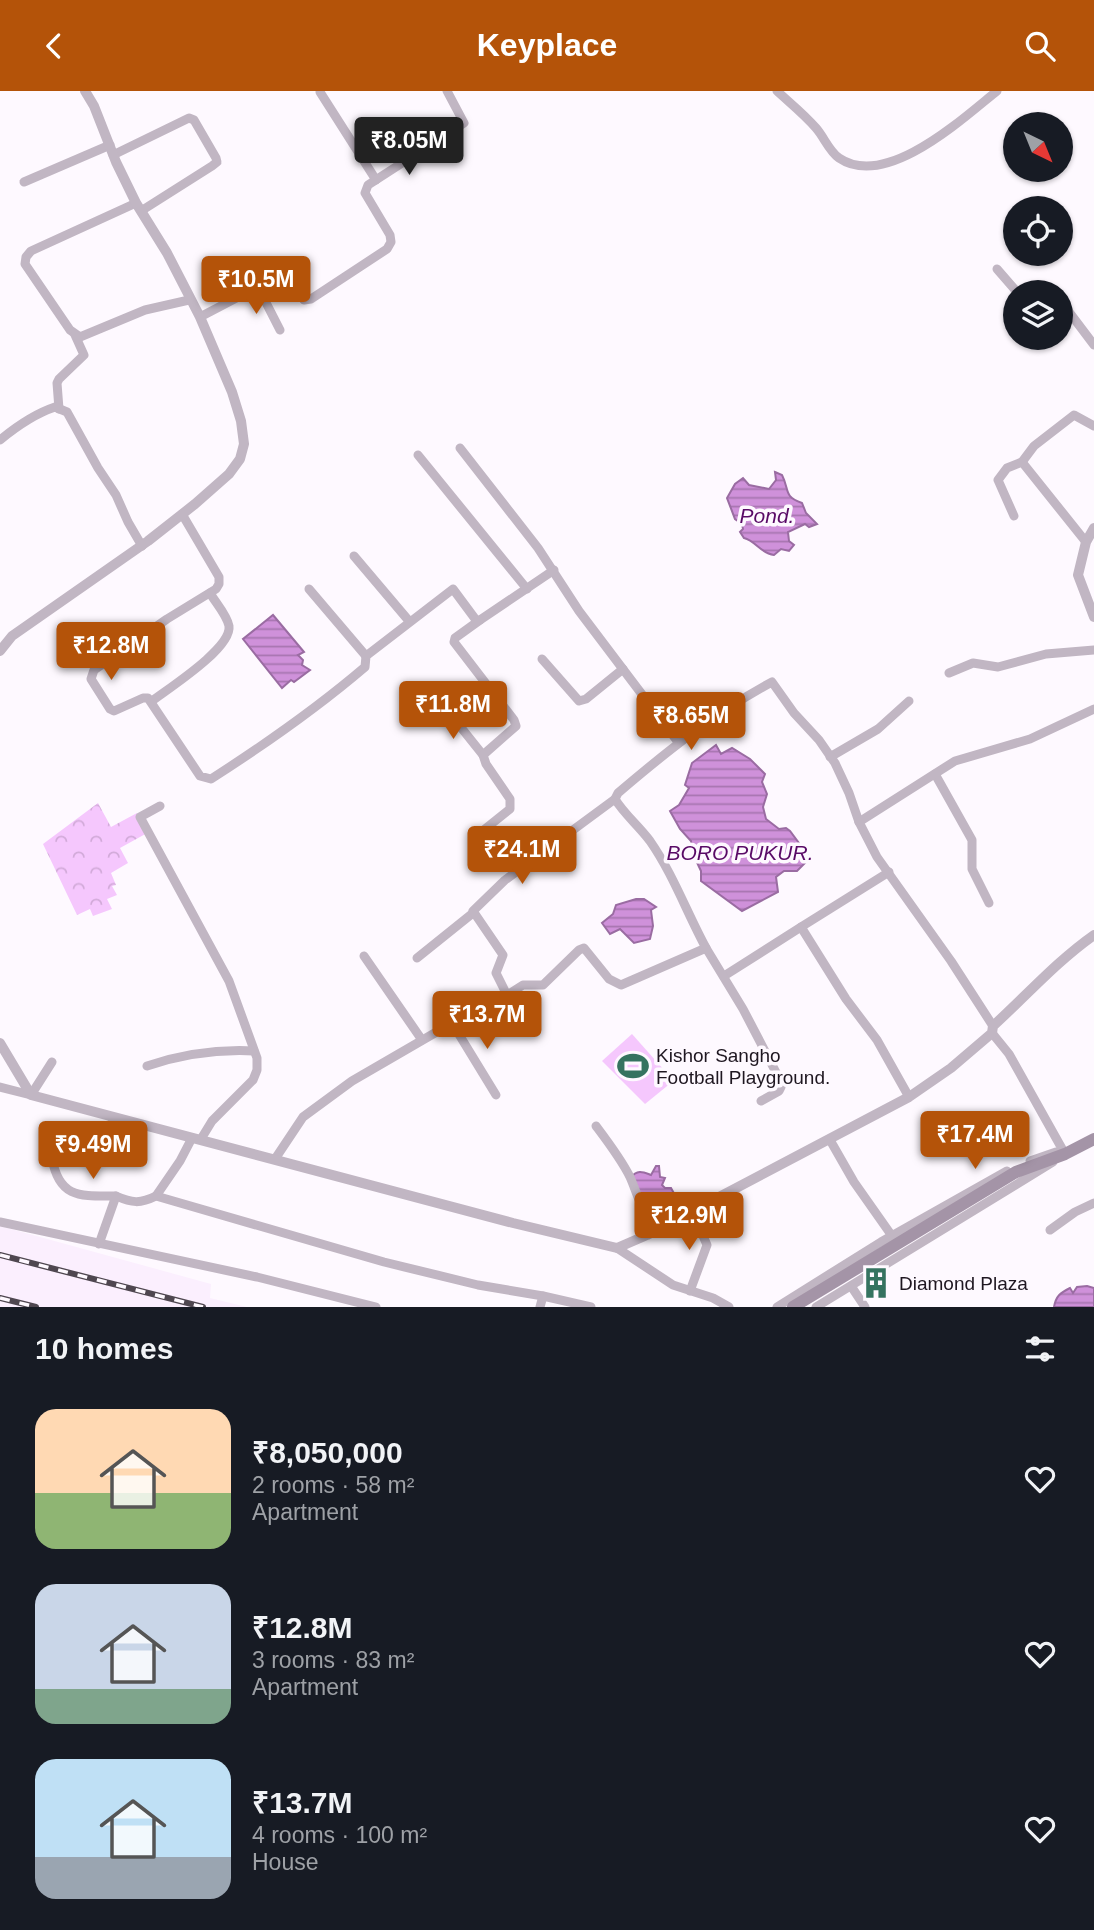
<!DOCTYPE html>
<html lang="en">
<head>
<meta charset="utf-8">
<style>
  body { margin:0; font-family:Helvetica,sans-serif; background:#20242c; color:#f1f3f6; height:100vh; display:flex; flex-direction:column; font-size:26px; white-space:nowrap }
  * { box-sizing:border-box; margin:0 }
  p { font-size:23px; color:#9ea1a6 }
  .icon { flex:none; width:38px; height:38px; fill:none; stroke:currentColor; stroke-width:2; stroke-linecap:round; stroke-linejoin:round }
  .map { position:relative; height:1216px; overflow:hidden }
  .details { display:flex; flex-direction:column; background:#171b24; flex:1 }
  .details>* { flex:none }
  .needle { width:46px; rotate:137deg }
  .buttons { position:absolute; left:1003px; top:21px; display:grid; gap:14px }
  .buttons a { display:grid; place-items:center; width:70px; height:70px; border-radius:50%; background:#171b24; box-shadow:0 2px 5px #0004; font-size:35px }
  .price { position:absolute; translate:-50% -60px; padding:0 16px; border-radius:7px; background:#b45309; color:#fff; font-size:23px; line-height:46px; filter:drop-shadow(0 2px 4px #0008) }
  .price::after { content:''; position:absolute; left:50%; top:42px; width:21px; height:16px; margin-left:-10px; background:inherit; clip-path:polygon(0 0,100% 0,50% 100%) }
  .price.current { background:#222; color:#fff }
  ul { padding:0; list-style:none }
  li { display:flex; align-items:center; gap:21px; height:175px; padding:0 35px }
  li span { display:grid; place-items:center; flex:none; width:196px; height:140px; border-radius:21px; color:#555 }
  li>.icon { margin-inline-start:auto }
  span .icon { width:84px; height:84px; fill:#fffc; stroke-width:1 }
  li b { font-size:30px }
  h2 { display:flex; justify-content:space-between; align-items:center; height:84px; padding:0 35px; font-size:30px }
  header { display:flex; justify-content:space-between; align-items:center; height:91px; padding:0 35px; background:#b45309; color:#fff; font-size:32px; font-weight:700 }
  .map>svg:first-child { display:block }
  .built { fill:#fbeffe }
  .park { fill:url(#park-crowns) }
  .pitch { fill:#f5c7fd }
  .water { fill:url(#water-rules); stroke:#9a6ca2; stroke-width:2 }
  .lines { fill:none; stroke-linecap:round; stroke-linejoin:round }
  .minor { stroke:#c1b6c3; stroke-width:9 }
  .tertiary { stroke:#c1b6c3; stroke-width:10 }
  .secondary { stroke:#a494a7; stroke-width:12 }
  .rail-casing { stroke:#4f4750; stroke-width:6 }
  .rail { stroke:#fef9ff; stroke-width:3.5; stroke-dasharray:10; stroke-linecap:butt }
  .labels { text-anchor:middle; stroke-width:7; stroke-linejoin:round; paint-order:stroke }
  .poi-label { font-size:19px; fill:#1f1721; stroke:#fef9ff; text-anchor:start }
  .water-label { font-size:21px; font-style:italic; fill:#590a66; stroke:#fef9ff }
</style>
</head>
<body>
<header><svg class="icon" aria-label="back" viewBox="0 0 24 24"><path d="M15 5l-7 7 7 7"/></svg>Keyplace<svg class="icon" aria-label="search" viewBox="0 0 24 24"><circle cx="10" cy="10" r="6"/><path d="M15 15l6 6"/></svg></header>
<div class="map">
<svg width="1094" height="1216" viewBox="0 0 1094 1216">
  <defs>
    <pattern id="park-crowns" width="20" height="18" patternUnits="userSpaceOnUse" patternTransform="scale(1.75)"><rect width="20" height="18" fill="#f5c7fd"/><path d="M2 6a3 3 0 1 1 6 0M12 15a3 3 0 1 1 6 0" fill="none" stroke="#d2aad9"/></pattern>
    <pattern id="water-rules" width="6" height="5" patternUnits="userSpaceOnUse" patternTransform="scale(1.75)"><rect width="6" height="5" fill="#cf91da"/><path d="M0 2.5h6" fill="none" stroke="#a775b0"/></pattern>
  </defs>
  <rect width="100%" height="100%" fill="#fef9ff"/>
  <!-- built -->
  <path class="built" d="M0,1135L211,1193L210,1207L247,1216H0Z"/>
  <!-- park -->
  <path class="park" d="M98,712L111,736L137,722L149,741L120,757L128,772L111,782L116,794L112,795L117,804L107,808L112,818L93,825L90,818L77,824L43,753Z"/>
  <!-- pitch -->
  <path class="pitch" d="M632,943L664,979L672,991L645,1013L602,970Z"/>
  <!-- water -->
  <g class="water">
    <path d="M775,381L782,384C790,400 783,405 802,412L806,422L817,433L809,436L805,433L788,441L789,450L794,454L789,460L781,458L774,464C760,462 756,450 744,447L740,441L743,438L742,433L735,428L727,407L735,393L743,387L749,394L769,398L776,389Z"/>
    <path d="M273,524L304,561L298,564L303,569L302,574L310,579L294,591L291,589L282,597L243,548Z"/>
    <path d="M716,654L721,663L732,657L750,668L765,683L762,691L767,703L763,716L766,728L779,738L786,737L790,740L810,767L797,780H784L776,786L778,801L742,820L701,790V780L693,763L691,750L680,738L670,720L679,714L689,697L685,694L692,672Z"/>
    <path d="M636,808H644L656,816L651,819L653,835L650,848L634,852L620,838L610,843L602,832L613,823L616,814Z"/>
    <path d="M656,1075H659L660,1086L665,1087L662,1094L665,1097H671L676,1106L668,1112L671,1123L655,1128L650,1126L630,1087C638,1078 643,1081 651,1084Z"/>
    <path d="M1087,1195L1094,1197V1216H1054C1056,1205 1060,1202 1070,1197L1073,1202L1077,1196Z"/>
  </g>
  <g class="lines">
    <!-- minor -->
    <g class="minor">
      <path d="M777,0C790,12 804,23 816,37C824,46 829,60 839,67C886,99 962,28 997,0"/>
      <path d="M320,1L376,89"/>
      <path d="M113,64L189,27L194,29L216,67L217,71L212,75L141,120"/>
      <path d="M24,91L110,54"/>
      <path d="M136,112L31,160L26,166L25,173L70,239L80,246L145,219L189,209"/>
      <path d="M997,178L1017,201"/>
      <path d="M258,196L280,239"/>
      <path d="M1060,209L1094,254"/>
      <path d="M200,226L280,184L289,185L304,209L311,208L387,158L391,151L390,144L365,102L368,94L464,32L447,0"/>
      <path d="M59,318L57,292L59,288L84,264L75,244"/>
      <path d="M0,349C17,335 34,323 55,316L67,321L98,377L116,404L128,431L142,455"/>
      <path d="M460,357L538,457L579,520L678,651"/>
      <path d="M418,364L527,498"/>
      <path d="M1022,371L1034,355L1074,324L1094,335"/>
      <path d="M182,423L219,486V493L216,498L167,528L94,579L91,588L110,618L114,620L143,607H148L200,685L211,688C264,654 317,617 365,576L366,565L453,498L476,529H480L554,479"/>
      <path d="M1014,425L998,389L1007,377L1022,371L1086,451"/>
      <path d="M354,465L409,530"/>
      <path d="M309,498L366,565"/>
      <path d="M542,568L579,610L586,608L623,578"/>
      <path d="M949,582L973,572L998,576L1046,563L1094,559"/>
      <path d="M152,610C169,597 232,557 229,535C227,524 215,511 210,502"/>
      <path d="M447,619L483,664"/>
      <path d="M830,666L878,638L909,610"/>
      <path d="M935,683L972,749V778L989,812"/>
      <path d="M160,715L140,726L229,890L257,967V979L253,989L212,1030L201,1048"/>
      <path d="M480,742L510,718V708L486,673L483,664L516,635L514,629L454,551L455,547L480,529"/>
      <path d="M801,836L889,781"/>
      <path d="M706,857C687,822 673,783 650,750C639,735 624,723 615,708L618,702C666,661 716,621 772,591L794,622L819,649L835,672L849,702L859,731"/>
      <path d="M364,865L422,949"/>
      <path d="M417,867L473,822"/>
      <path d="M724,885L801,836L846,908L877,949L909,1006"/>
      <path d="M507,904L496,882L503,864L473,820L505,789L615,708"/>
      <path d="M452,932L496,1004"/>
      <path d="M993,935L951,870L877,766L859,731L955,670L1030,648L1094,618"/>
      <path d="M992,942L1009,963L1065,1063"/>
      <path d="M147,975C183,963 216,958 254,960"/>
      <path d="M0,996L31,1004L52,971"/>
      <path d="M596,1035C608,1051 621,1068 630,1086C638,1104 642,1125 660,1137"/>
      <path d="M830,1049L854,1091L892,1145"/>
      <path d="M275,1068L303,1026L352,990L452,932L477,923L523,894H543L579,859L584,857L609,888L621,894L706,857L743,918L780,989L781,996L779,1000L761,1010"/>
      <path d="M1030,1070L1056,1061L1059,1063"/>
      <path d="M116,1105C132,1112 140,1113 156,1105L384,1171L478,1194L543,1205L591,1216"/>
      <path d="M156,1105L180,1070L192,1047"/>
      <path d="M0,1131L257,1186L376,1216"/>
      <path d="M1050,1139L1075,1121L1094,1112"/>
      <path d="M99,1153L116,1105C81,1105 59,1108 52,1067L72,1053L96,1045L117,1028"/>
      <path d="M617,1157L673,1194L713,1207L729,1216"/>
      <path d="M851,1195L865,1216"/>
      <path d="M690,1200L707,1154L692,1120"/>
      <path d="M540,1216L543,1205"/>
      <path d="M777,1216L881,1151L1007,1080"/>
      <path d="M816,1216L1053,1071"/>
    </g>
    <!-- tertiary -->
    <g class="tertiary">
      <path d="M1094,437L1086,451L1078,484L1094,526"/>
      <path d="M0,560L12,545L148,450L195,413L229,383L240,368L244,353L241,330L232,301L200,226L167,162L136,112L116,71L94,15L85,0"/>
      <path d="M0,952L31,1004L513,1132L617,1157L647,1144L909,1006L951,977L992,942L993,935C1027,904 1057,870 1094,844"/>
    </g>
    <!-- secondary -->
    <path class="secondary" d="M793,1216L1016,1081L1065,1063L1094,1048"/>
    <defs>
      <g id="rail">
        <path d="M0,1164L203,1216"/>
        <path d="M0,1207L36,1216"/>
      </g>
    </defs>
    <!-- rail casing -->
    <use href="#rail" class="rail-casing"/>
    <!-- rail -->
    <use href="#rail" class="rail"/>
  </g>
  <!-- icons -->
  <defs>
    <symbol id="stadium-bare" viewBox="-9 -9 18 18"><path d="M0-5a6.5 5 0 1 0 0 10a6.5 5 0 1 0 0-10ZM-3.5-1.8h7v3.6h-7Z" fill="#357360" stroke="#fef9ff" stroke-width="2.5" paint-order="stroke"/></symbol>
    <symbol id="building-bare" viewBox="-9 -9 18 18"><path d="M-4-6H4V6H1V3H-1V6H-4ZM-2.5-4.3h1.7v1.8h-1.7ZM.8-4.3h1.7v1.8H.8ZM-2.5-1h1.7V.8h-1.7ZM.8-1h1.7V.8H.8Z" fill="#357360" stroke="#fef9ff" stroke-width="2.5" paint-order="stroke"/></symbol>
  </defs>
  <g fill-rule="evenodd">
    <use href="#stadium-bare" x="611" y="953" width="44" height="44"/>
    <use href="#building-bare" x="854" y="1170" width="44" height="44"/>
  </g>
  <g class="labels">
    <!-- poi labels -->
    <g class="poi-label">
      <text x="656" y="971">Kishor Sangho<tspan x="656" dy="22">Football Playground.</tspan></text>
      <text x="899" y="1199">Diamond Plaza</text>
    </g>
    <!-- water labels -->
    <g class="water-label">
      <text x="767" y="432">Pond.</text>
      <text x="740" y="769">BORO PUKUR.</text>
    </g>
  </g>
</svg>
<div class="buttons">
<a><svg class="needle" viewBox="-14 -14 28 28"><path d="M0-13l5 13h-10z" fill="#e53935"/><path d="M0 13l5-13h-10z" fill="#9ea1a6"/></svg></a>
<a><svg class="icon" aria-label="locate" viewBox="0 0 24 24"><circle cx="12" cy="12" r="6"/><path d="M12 2v4M12 18v4M2 12h4M18 12h4"/></svg></a>
<a><svg class="icon" aria-label="layers" viewBox="0 0 24 24"><path d="M12 4l9 5-9 5-9-5zM3 14l9 5 9-5"/></svg></a>
</div>
<b class="price current" style="left:409px;top:86px">₹8.05M</b>
<b class="price" style="left:256px;top:225px">₹10.5M</b>
<b class="price" style="left:111px;top:591px">₹12.8M</b>
<b class="price" style="left:453px;top:650px">₹11.8M</b>
<b class="price" style="left:691px;top:661px">₹8.65M</b>
<b class="price" style="left:522px;top:795px">₹24.1M</b>
<b class="price" style="left:487px;top:960px">₹13.7M</b>
<b class="price" style="left:975px;top:1080px">₹17.4M</b>
<b class="price" style="left:93px;top:1090px">₹9.49M</b>
<b class="price" style="left:689px;top:1161px">₹12.9M</b>
</div>
<section class="details">
<h2>10 homes<svg class="icon" aria-label="filters" viewBox="0 0 24 24"><path d="M4 7h16M4 17h16"/><circle cx="9" cy="7" r="2"/><circle cx="15" cy="17" r="2"/></svg></h2>
<ul>
<li><span style="background:linear-gradient(#ffd9b3 60%,#8fb573 0)"><svg class="icon" aria-label="home" viewBox="0 0 24 24"><path d="M3 11l9-7 9 7M6 9v11h12V9"/></svg></span><div><b>₹8,050,000</b><p>2 rooms · 58 m²</p><p>Apartment</p></div><svg class="icon" aria-label="heart" viewBox="0 0 24 24"><path d="M12 20l-8-8c-3-5 5-10 8-4 3-6 11-1 8 4z"/></svg></li>
<li><span style="background:linear-gradient(#c9d6e8 75%,#7fa58c 0)"><svg class="icon" aria-label="home" viewBox="0 0 24 24"><path d="M3 11l9-7 9 7M6 9v11h12V9"/></svg></span><div><b>₹12.8M</b><p>3 rooms · 83 m²</p><p>Apartment</p></div><svg class="icon" aria-label="heart" viewBox="0 0 24 24"><path d="M12 20l-8-8c-3-5 5-10 8-4 3-6 11-1 8 4z"/></svg></li>
<li><span style="background:linear-gradient(#bfe0f5 70%,#9aa5b1 0)"><svg class="icon" aria-label="home" viewBox="0 0 24 24"><path d="M3 11l9-7 9 7M6 9v11h12V9"/></svg></span><div><b>₹13.7M</b><p>4 rooms · 100 m²</p><p>House</p></div><svg class="icon" aria-label="heart" viewBox="0 0 24 24"><path d="M12 20l-8-8c-3-5 5-10 8-4 3-6 11-1 8 4z"/></svg></li>
</ul>
</section>
</body>
</html>
